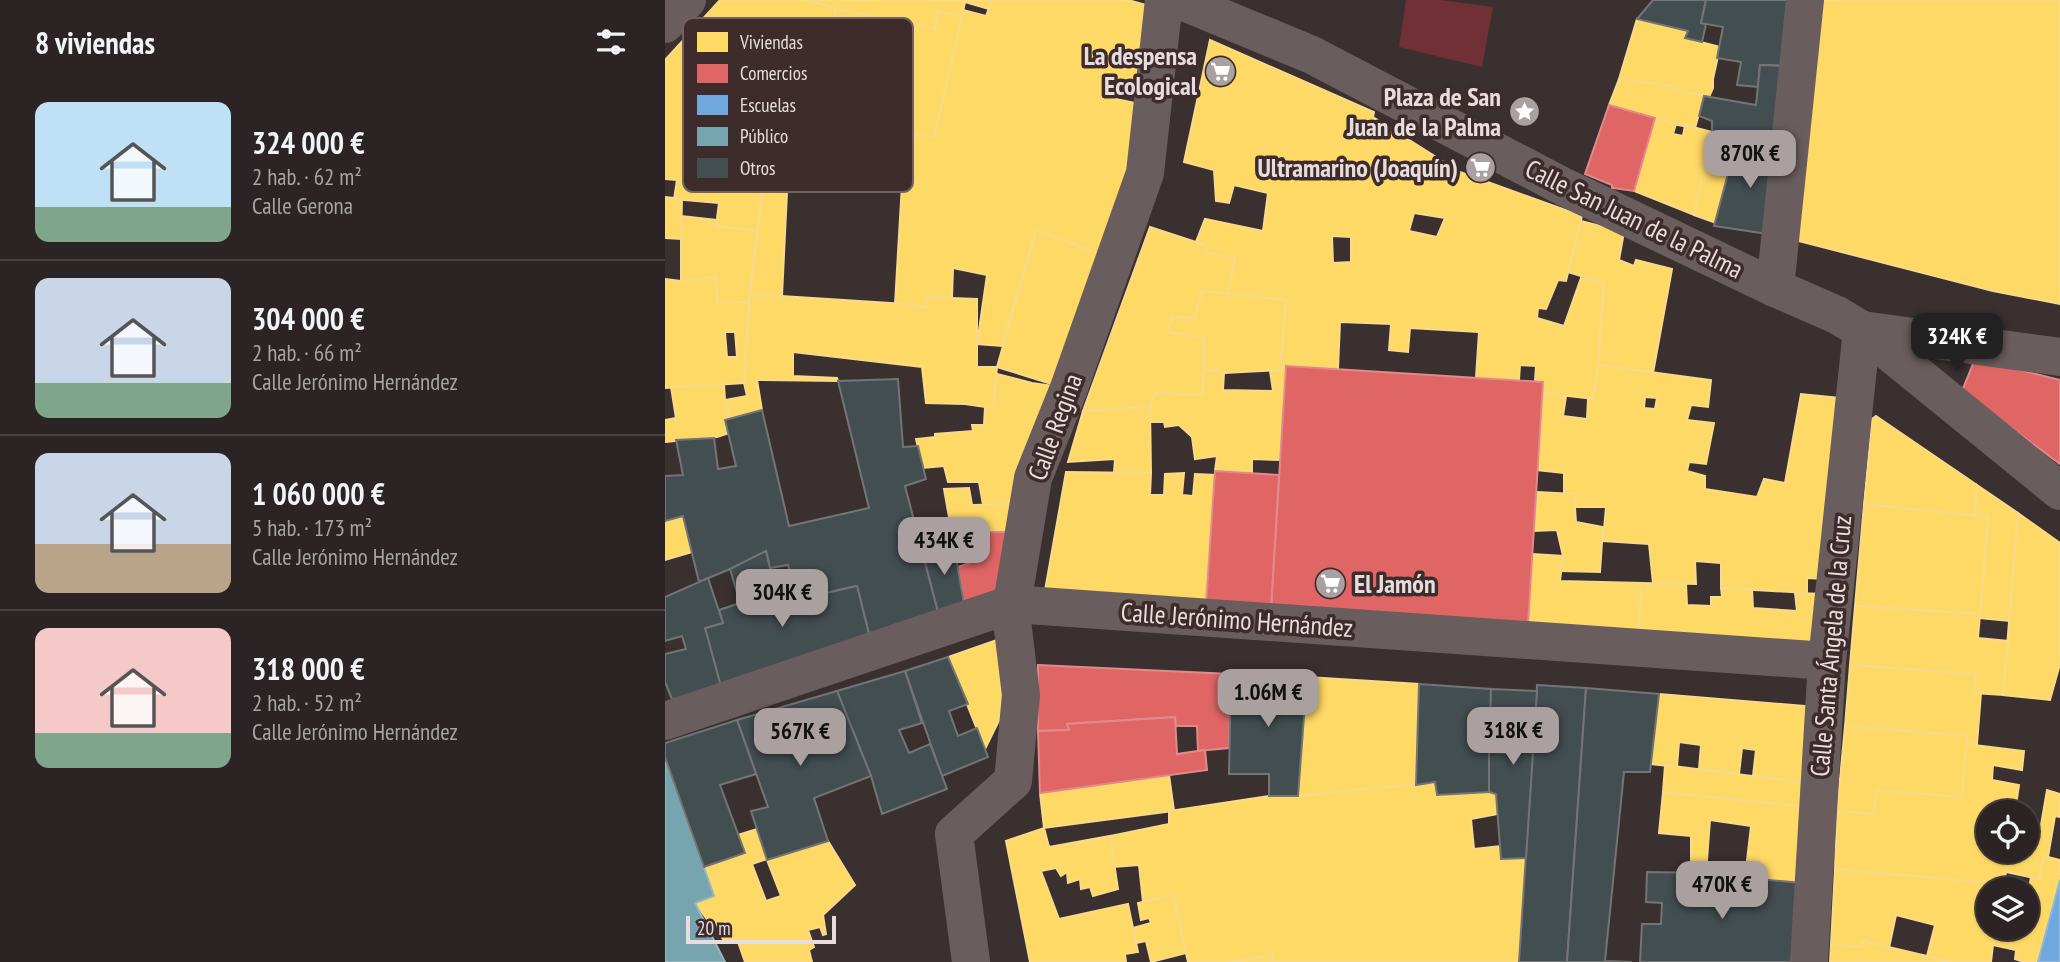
<!DOCTYPE html>
<html lang="es">
<head>
<meta charset="utf-8">
<style>
  body { margin:0; font-family:"PT Sans Narrow",sans-serif; background:#342c2c; color:#f1f3f6; height:100vh; display:flex; flex-direction:column; font-size:26px; white-space:nowrap }
  * { box-sizing:border-box; margin:0 }
  p { font-size:23px; color:#a6a4a6 }
  .icon { flex:none; width:38px; height:38px; fill:none; stroke:currentColor; stroke-width:2; stroke-linecap:round; stroke-linejoin:round }
  .map { position:relative; flex:1; overflow:hidden }
  .details { display:flex; flex-direction:column; background:#2c2424; width:665px }
  .details>* { flex:none }
  .tools { position:absolute; left:1311px; top:800px; display:grid; gap:14px }
  .tools a { display:grid; place-items:center; width:63px; height:63px; border-radius:50%; background:#2c2424; box-shadow:0 2px 5px #0004,0 0 0 2px #484141; font-size:35px }
  .scale { position:absolute; left:21px; bottom:18px; width:150px; box-sizing:border-box; padding-left:7px; border:4px solid #e8dddd; border-top:0; font-size:19px; line-height:24px; white-space:nowrap; color:#e8dddd; -webkit-text-stroke:5px #3e2c2d; paint-order:stroke }
  .price { position:absolute; translate:-50% -60px; padding:0 16px; border-radius:14px; background:#aba0a0; color:#111; font-size:23px; line-height:46px; filter:drop-shadow(0 2px 4px #0008) }
  .price::after { content:''; position:absolute; left:50%; top:42px; width:21px; height:16px; margin-left:-10px; background:inherit; clip-path:polygon(0 0,100% 0,50% 100%) }
  .price.selected { background:#222; color:#fff }
  ul { padding:0; list-style:none }
  li { display:flex; align-items:center; gap:21px; height:175px; padding:0 35px }
  li+li { border-top:2px solid #484141 }
  li span { display:grid; place-items:center; flex:none; width:196px; height:140px; border-radius:14px; color:#555 }
  li>.icon { margin-inline-start:auto }
  span .icon { width:84px; height:84px; fill:#fffc; stroke-width:1 }
  li b { font-size:30px }
  h2 { display:flex; justify-content:space-between; align-items:center; height:84px; padding:0 35px; font-size:30px }
  main { display:flex; flex:1; min-height:0 }
  .map>svg:first-child { display:block }
  .green { fill:#703035 }
  .homes { fill:#ffd966; stroke:#f8da8a; stroke-width:2; fill-rule:evenodd }
  .shops { fill:#e06666; stroke:#e28a8a; stroke-width:2 }
  .schools { fill:#6fa8dc; stroke:#93b8dc; stroke-width:2 }
  .public { fill:#76a5af; stroke:#98b6bd; stroke-width:2 }
  .building { fill:#434e51; stroke:#757475; stroke-width:2 }
  .lines { fill:none; stroke-linecap:round; stroke-linejoin:round }
  .street { stroke:#6a5d5d; stroke-width:38 }
  .labels { text-anchor:middle; stroke-width:7; stroke-linejoin:round; paint-order:stroke }
  .poi-label { font-size:26px; font-weight:bold; fill:#e8dddd; stroke:#3e2c2d; text-anchor:end }
  .street-label { font-size:26px; fill:#e8dddd; stroke:#3e2c2d }
  .key { fill:#3e2c2d; stroke:#716162; stroke-width:2 }
  .key-label { font-size:19px; fill:#e8dddd }
</style>
</head>
<body>
<main>
<section class="details">
<h2>8 viviendas<svg class="icon" aria-label="filters" viewBox="0 0 24 24"><path d="M4 7h16M4 17h16"/><circle cx="9" cy="7" r="2"/><circle cx="15" cy="17" r="2"/></svg></h2>
<ul>
<li><span style="background:linear-gradient(#bfe0f5 75%,#7fa58c 0)"><svg class="icon" aria-label="home" viewBox="0 0 24 24"><path d="M3 11l9-7 9 7M6 9v11h12V9"/></svg></span><div><b>324 000 €</b><p>2 hab. · 62 m²</p><p>Calle Gerona</p></div></li>
<li><span style="background:linear-gradient(#c9d6e8 75%,#7fa58c 0)"><svg class="icon" aria-label="home" viewBox="0 0 24 24"><path d="M3 11l9-7 9 7M6 9v11h12V9"/></svg></span><div><b>304 000 €</b><p>2 hab. · 66 m²</p><p>Calle Jerónimo Hernández</p></div></li>
<li><span style="background:linear-gradient(#c9d6e8 65%,#b9a48a 0)"><svg class="icon" aria-label="home" viewBox="0 0 24 24"><path d="M3 11l9-7 9 7M6 9v11h12V9"/></svg></span><div><b>1 060 000 €</b><p>5 hab. · 173 m²</p><p>Calle Jerónimo Hernández</p></div></li>
<li><span style="background:linear-gradient(#f6c9c9 75%,#7fa58c 0)"><svg class="icon" aria-label="home" viewBox="0 0 24 24"><path d="M3 11l9-7 9 7M6 9v11h12V9"/></svg></span><div><b>318 000 €</b><p>2 hab. · 52 m²</p><p>Calle Jerónimo Hernández</p></div></li>
</ul>
</section>
<div class="map">
<svg width="1395" height="962" viewBox="0 0 1395 962">
  <rect width="100%" height="100%" fill="#3a3030"/>
  <!-- green -->
  <path class="green" d="M741,0H776L828,7L817,67L734,47Z"/>
  <!-- homes -->
  <g class="homes">
    <path d="M55,0H144L171,9L163,37L146,31L119,115L107,113L92,231L51,226L54,203L9,199L12,180L0,179V60ZM55,97L110,100L107,113L54,107Z"/>
    <path d="M144,0H327L324,9L300,2L297,17L273,11L270,29L171,9Z"/>
    <path d="M327,0H463L492,8L481,97L446,88V98L480,105L439,255L371,230L337,346L312,344L322,275L288,268L287,298L261,297L263,308L230,304L238,167L124,151L117,296L85,294L107,113L269,137L298,10L321,16Z"/>
    <path d="M1159,0H1395V304L1328,291L1122,238Z"/>
    <path d="M171,9L270,29L273,11L297,17L269,137L119,115L146,31L163,37ZM190,32L223,36L219,64L187,58Z"/>
    <path d="M972,19L1023,31L1020,38L1055,47L1048,79V88L1044,97L1006,89L1007,86L954,79Z"/>
    <path d="M545,40L709,112L708,117L795,172L917,216L901,281L893,280L881,309L873,308L872,318L899,326L916,278L939,283L933,365L928,399L878,393V382L870,380L871,366L855,365L854,380L811,378L814,332L745,328L743,352L724,350L726,324L675,322L673,369L621,366L615,370L621,300L563,294L570,258L539,252L540,245L531,242L540,219L598,231L603,193L569,185L564,203L551,201L549,170L519,162ZM749,213L780,218L772,237L744,231ZM667,236L686,237V262L668,263Z"/>
    <path d="M954,79L1007,86L1006,89L1039,96L1030,128L1007,124L944,105Z"/>
    <path d="M990,118L1011,124L1008,134L1018,136L1020,125L1047,132L1029,215L969,191Z"/>
    <path d="M1047,132L1072,140L1051,223L1029,215Z"/>
    <path d="M0,197L17,199L16,239L0,238Z"/>
    <path d="M16,216L53,220L51,226L92,231L84,302L52,303L51,277L16,281Z"/>
    <path d="M916,221L959,232L954,260L969,266L971,260L1007,269L988,373L933,365L939,283L903,272Z"/>
    <path d="M485,227L540,245L539,252L570,258L563,294L537,291L530,318L507,317L503,332L539,338L538,395L490,393L485,407L418,411Z"/>
    <path d="M371,230L439,255L396,387L332,367Z"/>
    <path d="M51,277L52,303L84,302L79,383L0,388V279L16,281ZM60,332H70L72,357H62Z"/>
    <path d="M537,291L621,300L615,370L559,373L539,368V338L503,332L507,317L530,318Z"/>
    <path d="M85,294L241,304L263,308L261,297L312,299V367H332L328,408L300,404L261,403L257,367L128,352V376L172,378L173,381L92,380L97,410L65,418L60,400L82,396L79,383Z"/>
    <path d="M933,365L1046,380L1043,407L1026,405L1022,420L1049,423L1041,464L1024,462L1022,471L1040,476V489L1092,497L1099,479L1120,483L1136,394L1175,398L1160,579L1142,578V593L1056,588V563L1030,561L1031,584L988,583L984,544L938,541L941,507H910L909,494L899,493V473L872,470L878,393L901,396L898,416L922,419L923,399H928ZM980,397L992,398L990,409L979,408Z"/>
    <path d="M621,366L615,460L587,459V473L550,471L552,456L530,459L527,437L514,425L500,427L499,422H486L485,407L490,393L538,395L539,368L559,373L558,390L608,391L605,371L615,370Z"/>
    <path d="M332,374L367,383L396,387L349,504L318,505L314,482H283L279,466L258,468L251,439L270,437V434L308,431L307,425H319L320,407L328,408Z"/>
    <path d="M59,384L60,400L65,418L60,420L64,433L52,437L0,442V420L11,418L6,387Z"/>
    <path d="M485,407L486,473L449,472L450,459L403,462L418,411Z"/>
    <path d="M1211,416L1312,485L1310,516L1199,504L1207,419Z"/>
    <path d="M401,472L486,473L485,495H499L500,474L519,473L517,495L528,496L530,474L551,475L541,605L379,596Z"/>
    <path d="M1312,485L1353,513L1344,621L1315,618L1323,517L1310,516Z"/>
    <path d="M304,488L307,505L349,504L345,532H303L287,534L279,489Z"/>
    <path d="M872,492L909,494L911,522L938,527L935,572L896,571L898,556L892,530L869,531Z"/>
    <path d="M1199,504L1323,517L1315,614L1190,606Z"/>
    <path d="M1353,513L1395,543V664L1385,700L1338,695Z"/>
    <path d="M18,516L27,552L0,560V521Z"/>
    <path d="M867,554L898,556L895,581L977,583L973,634L863,624Z"/>
    <path d="M977,583L1021,584L1022,605L1046,606V597H1057L1056,588L1087,589L1088,608L1132,611L1130,593L1161,594L1156,649L973,634Z"/>
    <path d="M1190,606L1315,614L1313,638L1343,641L1338,695L1309,693L1310,674L1185,665Z"/>
    <path d="M340,637L347,694L320,749L283,657Z"/>
    <path d="M1185,665L1310,674L1309,693H1316L1312,744H1301L1302,736L1180,726Z"/>
    <path d="M642,677L754,684L751,785L633,796Z"/>
    <path d="M994,694L1151,707L1147,783L1088,776L1091,750L1077,748L1074,774L1034,769L1036,745L1014,742L1012,767L986,764Z"/>
    <path d="M1180,726L1302,736L1297,797L1211,790L1209,814L1172,811Z"/>
    <path d="M1301,744L1359,751L1357,770L1328,765L1327,780L1354,785L1350,812H1323V850H1362V828L1375,831L1382,790L1395,794V817L1390,816L1383,857L1379,856L1374,879L1341,872L1339,884L1170,869L1172,811L1209,814L1211,790L1297,797Z"/>
    <path d="M1000,765L1143,783L1142,807L998,792Z"/>
    <path d="M504,775L509,811L379,828L375,793Z"/>
    <path d="M770,782L772,795L824,792L831,794L833,814L806,819L809,849L835,846L836,859L861,858L854,962H609L608,955L563,962H523L508,895L478,902L474,865L449,867L445,836L504,824V811L604,796H633Z"/>
    <path d="M998,792L1142,807L1136,883L1080,878L1086,826L1045,820L1041,873H1026V836L994,833Z"/>
    <path d="M379,828L384,847L445,836L453,889L428,896L425,887L416,889L415,879L403,883L402,872L396,876L391,868L376,871L394,919L463,904L473,952L460,954L461,962H365L341,841Z"/>
    <path d="M92,829L102,859L87,864L101,901L116,896L102,860L163,841L190,885L158,915L161,934L158,935L155,927L143,930L149,947L144,950L147,962H80L72,939L59,942L50,920L44,922L30,903L49,896L39,867L80,853L73,835Z"/>
    <path d="M1379,856L1395,860V880L1373,962H1359L1350,959L1351,950L1328,945L1326,962H1285L1262,956L1270,925L1231,915L1224,948L1198,941L1196,947L1166,944L1170,869L1339,884L1338,889H1323V928H1362V900L1366,877L1374,879Z"/>
    <path d="M508,895L521,953L486,962L481,941L471,943L468,928L486,923L484,918L476,920L473,903Z"/>
    <path d="M1198,941L1262,956L1285,962H1165L1166,944L1196,947Z"/>
    <path d="M608,955L609,962H563Z"/>
  </g>
  <!-- shops -->
  <g class="shops">
    <path d="M944,105L990,118L969,191L947,188V185L920,174Z"/>
    <path d="M1310,359L1395,380V464L1297,391Z"/>
    <path d="M621,366L878,382L863,624L606,608Z"/>
    <path d="M550,471L614,475L606,608L541,605Z"/>
    <path d="M303,532H345L338,599L301,615L293,567L304,563Z"/>
    <path d="M373,665L566,674L564,748L533,751L532,726H511L510,717L402,724L404,730L373,731Z"/>
    <path d="M510,717L512,754L540,750L542,770L375,793L373,731L404,730L402,724Z"/>
  </g>
  <!-- schools -->
  <path class="schools" d="M1395,880V962H1373Z"/>
  <!-- public -->
  <path class="public" d="M0,757L49,896L30,903L60,962H0Z"/>
  <!-- building -->
  <g class="building">
    <path d="M988,0H1041L1036,23L1041,24L1037,42L1020,38L1023,31L972,19Z"/>
    <path d="M1041,0H1124L1118,66L1095,65L1093,87L1072,85L1076,62L1052,58L1058,27L1036,23Z"/>
    <path d="M1095,65L1127,66L1117,154L1047,132V121L1034,116L1039,96L1091,105Z"/>
    <path d="M1072,140L1098,150L1117,154L1103,234L1049,226Z"/>
    <path d="M233,379L238,447L253,446L261,479L240,486L276,623L207,646L192,586L133,599L123,565L105,568L101,551L65,569L34,582L18,516L0,521V476L18,475L11,440L49,438L53,469L71,466L60,420L97,410L124,526L204,508L173,381Z"/>
    <path d="M287,534L301,615L276,623L255,543Z"/>
    <path d="M101,551L113,604L192,586L207,646L58,694L40,628L58,623L54,610L75,603L65,569Z"/>
    <path d="M43,578L58,623L40,628L58,694L11,709L0,682V654L21,649L17,636L0,641V597Z"/>
    <path d="M283,657L303,704L284,711L293,736L312,728L323,757L277,776L240,671Z"/>
    <path d="M240,671L257,723L234,730L244,753L265,744L282,789L217,814L206,776L172,691Z"/>
    <path d="M566,674L642,677L633,796H604V774H564Z"/>
    <path d="M754,684L826,689L824,792L772,795L770,782L751,785Z"/>
    <path d="M872,685L921,688L902,962H854Z"/>
    <path d="M921,688L994,694L985,772H959L940,961L967,962H902Z"/>
    <path d="M826,689L872,691L861,858L836,859L831,794L824,792V752L844,753L845,738L825,736Z"/>
    <path d="M172,691L206,776L149,798L163,841L102,860L86,811L103,807L72,720Z"/>
    <path d="M72,720L91,774L55,785L80,853L39,867L0,757V743Z"/>
    <path d="M982,872L1041,873L1037,899L1060,901L1061,876L1136,883L1132,962H975L977,924H996L997,903L981,902Z"/>
  </g>
  <g class="lines">
    <!-- street -->
    <g class="street">
      <path d="M514,0L647,55L899,187L1110,288L1172,315L1197,330L1395,491"/>
      <path d="M0,24L22,0"/>
      <path d="M1110,288L1140,0"/>
      <path d="M1197,330L1395,357"/>
      <path d="M0,721L347,604L1162,661"/>
      <path d="M306,962L289,834L348,781L356,695L347,621V604L368,478L404,388L480,173L499,0"/>
      <path d="M1144,962L1162,661L1197,330"/>
    </g>
  </g>
  <!-- icons -->
  <defs>
    <symbol id="supermarket-disc" viewBox="-11 -11 22 22"><circle r="9.5" fill="#aba0a0" stroke="#3e2c2d"/><path d="M-6-5.5h2.5l.6 2H6L4.5 2H-2.5L-4.4-4H-6ZM-1.5 3.2a1.3 1.3 0 1 0 .1 0ZM3 3.2a1.3 1.3 0 1 0 .1 0Z" fill="#fff"/></symbol>
    <symbol id="sight-disc" viewBox="-11 -11 22 22"><circle r="9.5" fill="#aba0a0" stroke="#3e2c2d"/><path d="M0-6L1.8-2.2L6-1.7L2.9 1.2L3.7 5.4L0 3.3L-3.7 5.4L-2.9 1.2L-6-1.7L-1.8-2.2Z" fill="#fff"/></symbol>
  </defs>
  <g fill-rule="evenodd">
    <use href="#supermarket-disc" x="538" y="54" width="35" height="35"/>
    <use href="#sight-disc" x="842" y="94" width="35" height="35"/>
    <use href="#supermarket-disc" x="798" y="150" width="35" height="35"/>
    <use href="#supermarket-disc" x="648" y="566" width="35" height="35"/>
  </g>
  <g class="labels">
    <!-- poi labels -->
    <g class="poi-label">
      <text x="532" y="65">La despensa<tspan x="532" dy="30">Ecological</tspan></text>
      <text x="836" y="106">Plaza de San<tspan x="836" dy="30">Juan de la Palma</tspan></text>
      <text x="793" y="177">Ultramarino (Joaquín)</text>
      <text x="689" y="593" text-anchor="start">El Jamón</text>
    </g>
    <!-- street labels -->
    <g class="street-label">
      <text transform="translate(969 219) rotate(26)" y="9">Calle San Juan de la Palma</text>
      <text transform="translate(390 427) rotate(-70)" y="9">Calle Regina</text>
      <text transform="translate(572 620) rotate(4)" y="9">Calle Jerónimo Hernández</text>
      <text transform="translate(1166 646) rotate(-85)" y="9">Calle Santa Ángela de la Cruz</text>
    </g>
  </g>
  <!-- legend -->
  <rect x="18" y="18" width="230" height="174" rx="10" class="key"/>
  <rect x="32" y="32" width="31" height="20" fill="#ffd966"/>
  <rect x="32" y="64" width="31" height="19" fill="#e06666"/>
  <rect x="32" y="95" width="31" height="20" fill="#6fa8dc"/>
  <rect x="32" y="127" width="31" height="19" fill="#76a5af"/>
  <rect x="32" y="158" width="31" height="20" fill="#434e51"/>
  <g class="key-label">
    <text x="75" y="49">Viviendas</text>
    <text x="75" y="80">Comercios</text>
    <text x="75" y="112">Escuelas</text>
    <text x="75" y="143">Público</text>
    <text x="75" y="175">Otros</text>
  </g>
</svg>
<div class="tools">
<a><svg class="icon" aria-label="locate" viewBox="0 0 24 24"><circle cx="12" cy="12" r="6"/><path d="M12 2v4M12 18v4M2 12h4M18 12h4"/></svg></a>
<a><svg class="icon" aria-label="layers" viewBox="0 0 24 24"><path d="M12 4l9 5-9 5-9-5zM3 14l9 5 9-5"/></svg></a>
</div>
<div class="scale">20 m</div>
<b class="price" style="left:1085px;top:190px">870K €</b>
<b class="price selected" style="left:1292px;top:373px">324K €</b>
<b class="price" style="left:279px;top:577px">434K €</b>
<b class="price" style="left:117px;top:629px">304K €</b>
<b class="price" style="left:603px;top:729px">1.06M €</b>
<b class="price" style="left:848px;top:767px">318K €</b>
<b class="price" style="left:135px;top:768px">567K €</b>
<b class="price" style="left:1057px;top:921px">470K €</b>
</div>
</main>
</body>
</html>
